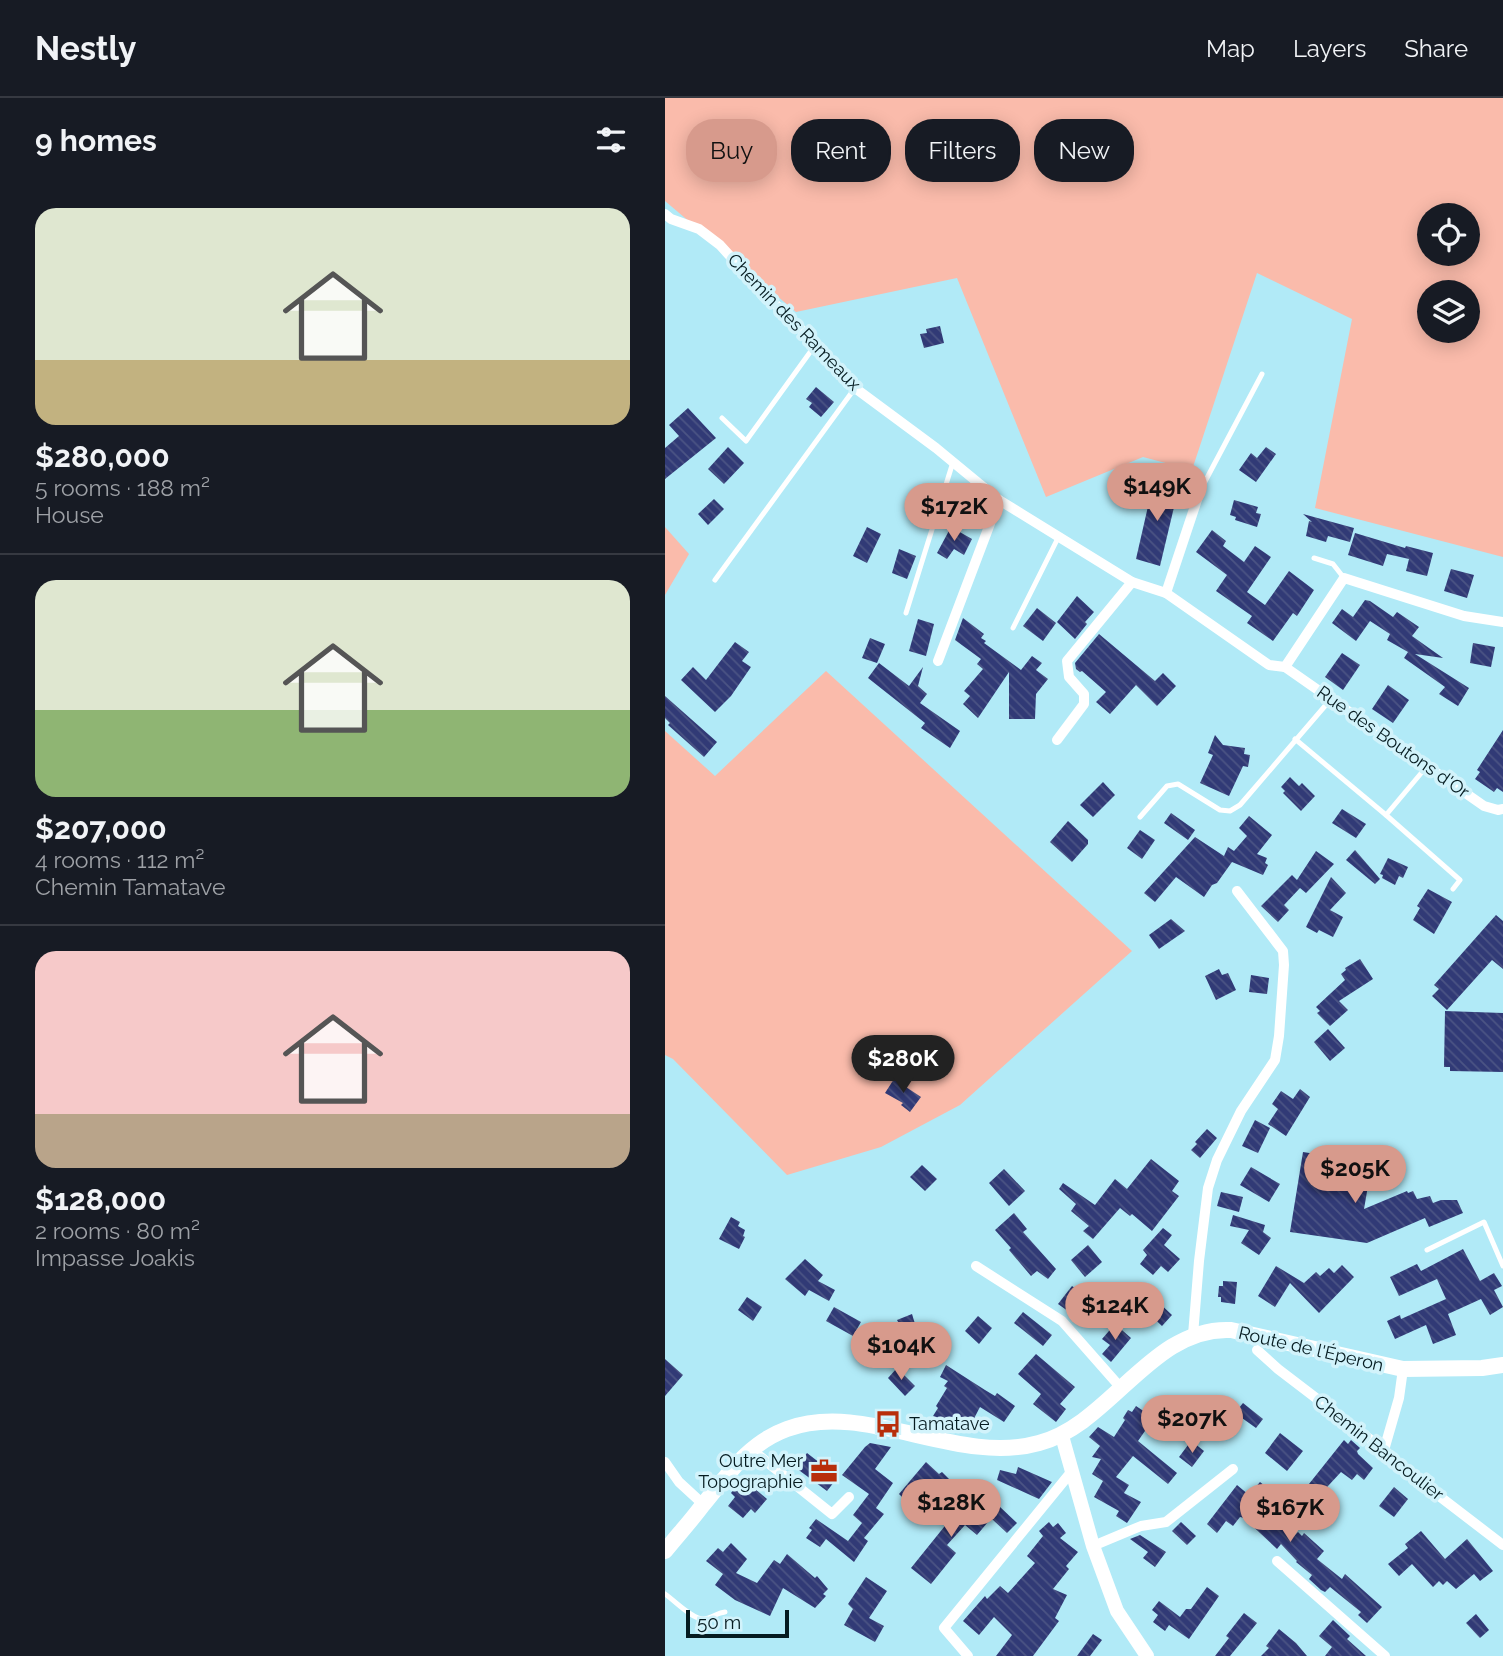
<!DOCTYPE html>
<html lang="en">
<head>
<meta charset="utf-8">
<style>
  body { margin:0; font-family:Raleway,sans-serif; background:#242831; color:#f1f3f6; height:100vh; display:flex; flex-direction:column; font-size:26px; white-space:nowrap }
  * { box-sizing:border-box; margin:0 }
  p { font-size:23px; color:#9ea1a6 }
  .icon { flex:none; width:38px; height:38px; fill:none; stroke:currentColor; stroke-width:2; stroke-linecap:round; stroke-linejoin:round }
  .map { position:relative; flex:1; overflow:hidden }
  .side { display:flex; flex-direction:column; background:#171b24; width:665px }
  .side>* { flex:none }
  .banner { position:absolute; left:21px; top:21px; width:665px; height:63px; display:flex; gap:14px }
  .controls { position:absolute; left:752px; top:105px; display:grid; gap:14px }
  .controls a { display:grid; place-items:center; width:63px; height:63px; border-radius:50%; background:#171b24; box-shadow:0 4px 18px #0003; font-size:35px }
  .scale { position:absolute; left:21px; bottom:18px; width:103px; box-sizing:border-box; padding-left:7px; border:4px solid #051b20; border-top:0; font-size:19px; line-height:24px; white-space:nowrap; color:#051b20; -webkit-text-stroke:5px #d2f3fb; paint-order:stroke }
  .price { position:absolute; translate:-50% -60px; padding:0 16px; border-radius:24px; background:#d79a8c; color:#111; font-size:23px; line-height:46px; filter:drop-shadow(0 2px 4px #0008) }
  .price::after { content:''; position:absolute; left:50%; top:42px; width:21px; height:16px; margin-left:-10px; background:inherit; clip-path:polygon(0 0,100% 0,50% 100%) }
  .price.active { background:#222; color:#fff }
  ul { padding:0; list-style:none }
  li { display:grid; align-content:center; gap:14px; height:371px; padding:0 35px }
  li+li { border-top:2px solid #363941 }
  li span { display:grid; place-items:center; height:217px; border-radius:21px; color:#555 }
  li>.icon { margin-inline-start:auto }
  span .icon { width:126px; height:126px; fill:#fffc; stroke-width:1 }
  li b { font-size:30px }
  h2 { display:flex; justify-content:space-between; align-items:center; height:84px; padding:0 35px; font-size:30px }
  .chip { padding:0 24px; border-radius:28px; background:#171b24; box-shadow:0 4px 18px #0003; font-size:24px; line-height:63px }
  .chip.active { background:#d79a8c; color:#111 }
  header { display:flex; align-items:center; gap:42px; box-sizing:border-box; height:98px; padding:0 35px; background:#171b24; border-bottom:2px solid #363941 }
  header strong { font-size:33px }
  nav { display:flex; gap:38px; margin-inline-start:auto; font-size:24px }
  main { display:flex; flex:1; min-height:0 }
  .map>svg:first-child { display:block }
  .green { fill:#fabbab; fill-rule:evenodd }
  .building { fill:url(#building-back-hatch) }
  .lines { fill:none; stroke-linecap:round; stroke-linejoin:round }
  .service { stroke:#fff; stroke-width:5 }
  .minor { stroke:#fff; stroke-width:10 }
  .tertiary { stroke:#fff; stroke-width:14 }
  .secondary { stroke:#fff; stroke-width:16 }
  .labels { text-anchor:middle; stroke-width:7; stroke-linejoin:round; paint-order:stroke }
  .street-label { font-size:18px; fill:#051b20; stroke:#d2f3fb }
  .poi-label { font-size:18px; fill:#051b20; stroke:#d2f3fb; text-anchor:start }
</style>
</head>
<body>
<header>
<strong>Nestly</strong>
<nav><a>Map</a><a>Layers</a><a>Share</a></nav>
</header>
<main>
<section class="side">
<h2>9 homes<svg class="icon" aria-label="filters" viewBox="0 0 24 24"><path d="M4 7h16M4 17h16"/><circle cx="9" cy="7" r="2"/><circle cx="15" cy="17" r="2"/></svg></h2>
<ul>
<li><span style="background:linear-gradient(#dfe7d0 70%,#c2b280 0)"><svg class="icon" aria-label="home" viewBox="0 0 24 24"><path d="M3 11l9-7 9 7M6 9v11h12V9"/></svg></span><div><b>$280,000</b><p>5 rooms · 188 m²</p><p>House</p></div></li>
<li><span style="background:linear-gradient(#dfe7d0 60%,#8fb573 0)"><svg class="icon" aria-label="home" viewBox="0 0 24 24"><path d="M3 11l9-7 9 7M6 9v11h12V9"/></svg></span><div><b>$207,000</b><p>4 rooms · 112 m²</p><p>Chemin Tamatave</p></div></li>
<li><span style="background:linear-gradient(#f6c9c9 75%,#b9a48a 0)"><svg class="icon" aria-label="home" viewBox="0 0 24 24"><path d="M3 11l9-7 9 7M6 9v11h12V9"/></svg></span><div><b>$128,000</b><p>2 rooms · 80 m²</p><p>Impasse Joakis</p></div></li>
</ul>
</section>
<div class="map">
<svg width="838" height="1558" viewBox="0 0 838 1558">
  <defs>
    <pattern id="building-back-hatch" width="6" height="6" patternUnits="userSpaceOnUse" patternTransform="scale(1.75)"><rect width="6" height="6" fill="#313a76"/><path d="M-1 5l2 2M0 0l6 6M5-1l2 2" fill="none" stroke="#4b5484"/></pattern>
  </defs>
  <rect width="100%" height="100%" fill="#b1eaf7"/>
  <!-- green -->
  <g class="green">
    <path d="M0,0H838V459L650,410L687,221L592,175L527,372L478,359L381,399L292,180L131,214L0,103ZM765,117H803V156H765ZM765,194H803V233H765Z"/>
    <path d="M0,429L24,456L0,497Z"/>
    <path d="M161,573L467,853L295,1007L216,1049L122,1077L8,961L0,957V633L50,678Z"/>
  </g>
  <!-- building -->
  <g class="building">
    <path d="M275,228L279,245L259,250L255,236L262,235L261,231Z"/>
    <path d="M151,289L169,304L156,319L144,309L147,305L141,301Z"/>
    <path d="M23,310L51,340L0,381V350L14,338L4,327Z"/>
    <path d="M63,349L79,365L59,386L43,371Z"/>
    <path d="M601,349L611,356L591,384L574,372L586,355L592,360Z"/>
    <path d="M489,382L514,390L511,401L501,398L510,405L495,468L471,461Z"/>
    <path d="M49,401L59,411L43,427L33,416Z"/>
    <path d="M569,402L593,409L591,415L596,416L592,429L570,422L571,419L565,417Z"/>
    <path d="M638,416L689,430L685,444L663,438L661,444L641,438L644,423L647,424Z"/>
    <path d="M202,429L216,436L202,465L188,458Z"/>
    <path d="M286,429L307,441L299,457L289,451L282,461L272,455Z"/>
    <path d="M547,432L561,443L558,448L579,464L590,448L606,459L582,494L600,507L624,473L649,492L632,518L628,515L608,543L582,525L587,518L551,493L562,477L531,454Z"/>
    <path d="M690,435L740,450L741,448L768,455L762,478L741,473L744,461L722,456L718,468L683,457Z"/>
    <path d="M234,451L251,458L242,481L227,475Z"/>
    <path d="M786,471L809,477L802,500L779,493Z"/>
    <path d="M412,498L429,514L420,524L422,526L410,541L392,524Z"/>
    <path d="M700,502L705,503L728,519L732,514L754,529L747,538L778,560L750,556L804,590L793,608L774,596L780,589L739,560L743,554L722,542L725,536L705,523L691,543L667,525L677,511L688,519Z"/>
    <path d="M372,510L391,525L378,543L358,528Z"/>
    <path d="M298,520L319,536L316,540L321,543L319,545L356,572L367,558L377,565L371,572L383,581L371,596L370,621H344V574L313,620L298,606L305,598L299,593L318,571L312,566L316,561L290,542Z"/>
    <path d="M253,521L269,526L261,558L244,553Z"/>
    <path d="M434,536L490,583L498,575L511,588L492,608L471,587L445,616L431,604L441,594L417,573L415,574L411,571L410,565Z"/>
    <path d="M205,540L220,546L212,565L197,560Z"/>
    <path d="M70,544L84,554L77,563L86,569L66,598L50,614L16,582L28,569L41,582Z"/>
    <path d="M808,545L830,549L826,569L805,565Z"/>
    <path d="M677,555L695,567L678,592L660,579Z"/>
    <path d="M214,565L244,588L258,569L253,588L262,596L255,605L295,633L285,650L256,630L260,625L203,580Z"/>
    <path d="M723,587L744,602L728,625L707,611Z"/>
    <path d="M0,598L52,644L39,659L3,627L5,625L0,620Z"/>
    <path d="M838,632V694L832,690L829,694L810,681L815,674L812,672Z"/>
    <path d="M550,637L558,647L580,650L579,656L585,657L583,669L578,668L564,698L535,685L548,657L543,655Z"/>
    <path d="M625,679L634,688L637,685L650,698L636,713L618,695L620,693L616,689Z"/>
    <path d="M438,684L450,697L428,719L415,707Z"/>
    <path d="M677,711L701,726L691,740L667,725Z"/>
    <path d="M506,715L530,732L523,742L499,725Z"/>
    <path d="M584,718L607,737L592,756L602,760L600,765L603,767L598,777L567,764L552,785L547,787L539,799L511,779L490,804L479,795L530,739L559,758L563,749L569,753L582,738L574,730Z"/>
    <path d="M403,723L423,742V746L407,764L385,744Z"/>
    <path d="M475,732L490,742L477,761L462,750Z"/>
    <path d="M690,752L715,781L710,786L681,762Z"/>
    <path d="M651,753L669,766L641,795L635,790L619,807L624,812L613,824L596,808L627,777L632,782Z"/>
    <path d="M723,760L743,769L738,780L734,778L730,787L717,780L718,777L715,776Z"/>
    <path d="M666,779L681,795L665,812L678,819L668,839L654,832L652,835L641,829Z"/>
    <path d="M763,791L787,804L769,836L748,822L755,810L752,808Z"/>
    <path d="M831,817L838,823V871L827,862L782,912L767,898L774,891L769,887Z"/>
    <path d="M506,821L520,833L494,851L484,837Z"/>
    <path d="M695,861L708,881L674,903L683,912L665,928L652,915L655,913L651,909L680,882L676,876L681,872L680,870Z"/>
    <path d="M554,871L557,877L563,875L571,892L551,902L540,878Z"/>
    <path d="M586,877L604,880L602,896L584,894Z"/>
    <path d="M780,913L838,915V974L785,973V969H779Z"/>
    <path d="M663,931L680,950L665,963L649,944Z"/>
    <path d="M229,981L256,999L245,1014L236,1007L238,1005L220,995Z"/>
    <path d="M635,991L645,999L621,1038L603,1026L613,1011L607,1006L616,993L628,1001Z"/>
    <path d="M590,1022L605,1030L593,1055L577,1048Z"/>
    <path d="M542,1031L552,1040L535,1060L526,1052L532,1046L530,1044Z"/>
    <path d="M638,1054L669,1059L681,1067L680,1072L691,1073L704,1082L699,1111L742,1093L743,1095L748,1093L752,1101L765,1098L768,1105L776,1102H792L798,1115L764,1129L760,1120L702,1145L625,1134Z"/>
    <path d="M486,1061L514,1083L507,1093L514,1098L487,1133L467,1116L465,1118L455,1110L428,1141L418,1133L424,1128L406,1113L411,1106L394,1091L398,1085L430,1107L450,1081L462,1091Z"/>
    <path d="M257,1067L272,1081L260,1093L245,1079Z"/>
    <path d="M586,1069L615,1086L604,1104L575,1087Z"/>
    <path d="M339,1071L360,1093L344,1108L324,1085Z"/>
    <path d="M556,1094L578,1099L574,1114L552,1108Z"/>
    <path d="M349,1115L362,1131L358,1134L391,1171L383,1181L372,1173L366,1178L344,1152L346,1150L330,1132Z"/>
    <path d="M568,1117L600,1127L598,1134L606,1140L594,1157L576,1145L584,1132L565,1128Z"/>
    <path d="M66,1119L75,1124L73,1128L80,1132L78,1138L80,1139L74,1151L54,1141Z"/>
    <path d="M498,1130L507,1137L499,1147L515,1161L503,1174L496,1168L488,1177L475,1166L482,1157L478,1152Z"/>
    <path d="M423,1147L437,1164L420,1179L406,1162Z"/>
    <path d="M798,1151L815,1183L829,1175L837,1188L829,1192L838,1209L825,1217L816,1201L783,1216L791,1237L768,1246L761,1227L730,1241L722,1223L735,1217L736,1221L781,1201L772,1181L734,1198L725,1179L752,1166L756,1173Z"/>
    <path d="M140,1161L158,1177L153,1183L170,1192L164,1203L144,1192L140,1198L120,1181Z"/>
    <path d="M677,1167L689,1179L654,1215L625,1185L610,1209L593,1198L611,1168L639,1185L651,1174L655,1178L664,1170L669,1175Z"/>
    <path d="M558,1183L572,1184L570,1206L556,1204V1199H553L554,1188H558Z"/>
    <path d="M475,1187L507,1217L497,1228L475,1207L464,1220L448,1204L458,1193L465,1199Z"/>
    <path d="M407,1188L423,1200L410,1218L393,1206Z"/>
    <path d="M82,1199L97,1209L88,1223L73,1212Z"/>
    <path d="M169,1209L196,1224L188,1238L161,1223Z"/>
    <path d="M358,1214L387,1237L378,1248L349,1225Z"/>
    <path d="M247,1216L254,1239L245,1244L232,1222Z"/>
    <path d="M313,1218L327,1230L314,1246L300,1233Z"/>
    <path d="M450,1226L466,1240L446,1264L437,1256L445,1247L437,1241Z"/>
    <path d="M371,1256L410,1289L395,1306L401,1311L391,1324L368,1306L376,1296L353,1276Z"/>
    <path d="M0,1261L18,1277L0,1298Z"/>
    <path d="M281,1267L320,1292L330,1298L332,1295L350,1308L339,1324L315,1309L303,1332L284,1320L280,1325L268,1318L273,1310L271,1308L282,1290L279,1288L283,1283L275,1279Z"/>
    <path d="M232,1270L250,1288L240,1298L223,1280Z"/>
    <path d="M578,1305L598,1321L591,1330L570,1315Z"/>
    <path d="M471,1308L489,1320L473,1343L512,1375L503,1386L468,1358L451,1379L464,1387L459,1395L476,1404L462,1425L451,1418L454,1413L429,1399L438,1383L427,1376L436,1361L427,1359L435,1348L424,1339L433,1329L449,1339L460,1322L458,1320L463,1312L467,1314Z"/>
    <path d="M615,1335L638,1353L622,1373L600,1355Z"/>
    <path d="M679,1342L683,1346L686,1342L695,1350L692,1353L693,1356L708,1370L699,1382L692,1376L687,1382L676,1374L650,1402L659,1410L649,1421L634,1408L641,1400L636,1396Z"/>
    <path d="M205,1345L226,1349L210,1371L228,1385L211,1410L219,1416L199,1440L203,1443L189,1464L161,1441L155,1449L141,1440L147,1432L144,1430L151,1421L183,1443L197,1425L188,1417L204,1396L177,1377L200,1349Z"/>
    <path d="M529,1345L539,1353L527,1369L514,1359L523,1347L526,1349Z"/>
    <path d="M142,1355L173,1379L162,1393L131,1370Z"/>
    <path d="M261,1364L274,1376L277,1374L285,1382L277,1392L274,1389L251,1413L234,1396Z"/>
    <path d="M353,1369L387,1384L374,1401L332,1382L335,1372L351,1376Z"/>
    <path d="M77,1380L102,1401L90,1415L86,1411L78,1420L63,1408L70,1399L66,1395Z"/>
    <path d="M595,1384L600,1388L603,1386L611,1393L601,1405L613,1416L609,1420L629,1438L633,1434L637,1438L639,1435L659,1453L652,1461L677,1481L680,1476L717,1509L702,1525L693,1517L696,1514L665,1489L660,1494L656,1492L644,1481L647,1477L631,1464L632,1463L616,1446L612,1451L579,1420L575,1419L568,1428L561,1423L552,1435L542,1426L572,1387L584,1397Z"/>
    <path d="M729,1389L743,1401L729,1419L714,1408Z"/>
    <path d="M304,1398L328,1418L312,1437L300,1427L282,1447L291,1455L266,1486L246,1470Z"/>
    <path d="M334,1408L352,1425L342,1435L327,1421Z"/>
    <path d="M384,1424L388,1429L393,1425L401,1435L395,1440L413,1454L401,1468L404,1471L388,1491L402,1497L390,1520L394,1523L368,1558H331L347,1537L329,1519L314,1537L298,1523L320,1498L322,1501L335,1488L343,1495L370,1465L362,1458L378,1438L374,1433Z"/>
    <path d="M516,1424L531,1438L522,1447L507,1433Z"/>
    <path d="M756,1433L780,1461L802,1441L828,1473L815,1483L809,1476L791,1491L782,1483L778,1487L774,1483L768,1489L747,1466L734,1478L723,1466L743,1450L740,1446Z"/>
    <path d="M475,1437L501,1454L490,1469L478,1460L483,1454L465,1441Z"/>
    <path d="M66,1445L82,1461L71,1475L92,1485L109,1462L115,1466L122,1456L150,1480L152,1478L163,1491L158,1496L161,1498L150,1510L118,1490L105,1518L70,1502L50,1487L58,1476L41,1463L53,1450L58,1454Z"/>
    <path d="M201,1479L222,1493L204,1520L219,1528L210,1544L179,1527L188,1511L183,1506Z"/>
    <path d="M542,1489L554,1498L524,1541L504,1527L500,1533L488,1524L493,1517L487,1512L494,1503L515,1519L521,1511H526Z"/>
    <path d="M579,1515L592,1525L565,1558H550L564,1540L561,1538Z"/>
    <path d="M811,1516L824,1532L815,1540L801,1525Z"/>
    <path d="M668,1522L685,1538L682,1541L701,1558H660L667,1549L654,1538Z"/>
    <path d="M614,1531L631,1545L642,1558H596L604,1550L601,1548Z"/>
    <path d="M428,1536L437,1542L425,1558H412Z"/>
  </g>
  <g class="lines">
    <!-- service -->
    <g class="service">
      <path d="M57,320L81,343L151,246"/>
      <path d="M535,393L597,276"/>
      <path d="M649,460L668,466L679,480"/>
      <path d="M50,482L190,290"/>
      <path d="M241,515L288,364"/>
      <path d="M348,530L394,438"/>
      <path d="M630,641L721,717"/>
      <path d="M763,667L721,717L795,782L788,791"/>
      <path d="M475,719L502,688L513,686L555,712L565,713L575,707L666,601"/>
      <path d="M762,1152L819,1124L838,1168"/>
      <path d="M0,1496C10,1503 27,1521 38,1521C46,1521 51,1515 60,1514"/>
    </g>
    <!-- minor -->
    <g class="minor">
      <path d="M0,116L6,121L34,131L55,147L93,189L151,246L190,290L271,350L334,402L467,484L501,495L604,567L620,569L819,708L833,712L838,711"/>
      <path d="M501,495L535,393"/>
      <path d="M273,563L334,402"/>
      <path d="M620,569L679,480L799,518L838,524"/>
      <path d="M392,642L419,606V596L404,579L402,563L467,484"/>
      <path d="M311,1168L397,1223L456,1290"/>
      <path d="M528,1237L534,1163L543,1090L552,1062L576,1013L610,962L614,938L619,867L618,853L572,793"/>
      <path d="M592,1252L613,1271L719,1352L748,1378L838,1447"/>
      <path d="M87,1352L167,1416L184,1399"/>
      <path d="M719,1352L734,1300L738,1271"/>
      <path d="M0,1364L14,1384L39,1407"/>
      <path d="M428,1448L476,1428L501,1424L568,1371"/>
      <path d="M612,1463L720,1558"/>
      <path d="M303,1558L279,1530L407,1373"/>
    </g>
    <!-- tertiary -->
    <path class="tertiary" d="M397,1338L428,1448L452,1513L482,1558"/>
    <!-- secondary -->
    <path class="secondary" d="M0,1453C12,1438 25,1424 37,1408C62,1378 83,1345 122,1331C200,1302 292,1368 374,1345C446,1326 487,1228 566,1232L738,1271L817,1270L838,1267"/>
  </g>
  <!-- icons -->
  <defs>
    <symbol id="bus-bare" viewBox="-9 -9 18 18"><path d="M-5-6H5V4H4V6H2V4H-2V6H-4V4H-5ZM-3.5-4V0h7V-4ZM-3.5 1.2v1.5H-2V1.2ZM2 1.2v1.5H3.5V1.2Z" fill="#b82e0a" stroke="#d2f3fb" stroke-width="2.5" paint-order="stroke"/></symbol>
    <symbol id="office-bare" viewBox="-9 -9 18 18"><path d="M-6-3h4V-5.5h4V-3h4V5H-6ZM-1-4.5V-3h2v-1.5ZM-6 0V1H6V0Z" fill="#b82e0a" stroke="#d2f3fb" stroke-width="2.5" paint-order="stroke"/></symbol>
  </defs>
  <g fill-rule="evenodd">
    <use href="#bus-bare" x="204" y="1307" width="38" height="38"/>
    <use href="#office-bare" x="140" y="1354" width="38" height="38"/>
  </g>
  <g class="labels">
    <!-- street labels -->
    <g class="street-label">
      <text transform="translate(129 224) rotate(46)" y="6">Chemin des Rameaux</text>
      <text transform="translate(728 644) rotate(35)" y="6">Rue des Boutons d'Or</text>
      <text transform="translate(646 1251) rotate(13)" y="6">Route de l'Éperon</text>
      <text transform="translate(714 1350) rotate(38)" y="6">Chemin Bancoulier</text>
    </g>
    <!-- poi labels -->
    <g class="poi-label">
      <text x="244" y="1332">Tamatave</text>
      <text x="138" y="1369" text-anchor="end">Outre Mer<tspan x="138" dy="21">Topographie</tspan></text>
    </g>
  </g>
</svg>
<div class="controls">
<a><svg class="icon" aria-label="locate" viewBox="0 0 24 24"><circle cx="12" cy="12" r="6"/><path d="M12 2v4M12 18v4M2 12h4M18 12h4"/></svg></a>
<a><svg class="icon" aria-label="layers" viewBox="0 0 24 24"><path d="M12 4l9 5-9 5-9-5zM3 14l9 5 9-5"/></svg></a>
</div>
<div class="scale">50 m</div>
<b class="price" style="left:492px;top:425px">$149K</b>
<b class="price" style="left:289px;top:445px">$172K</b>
<b class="price active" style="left:238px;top:997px">$280K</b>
<b class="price" style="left:690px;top:1107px">$205K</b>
<b class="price" style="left:450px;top:1244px">$124K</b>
<b class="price" style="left:236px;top:1284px">$104K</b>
<b class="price" style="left:527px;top:1357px">$207K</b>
<b class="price" style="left:286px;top:1441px">$128K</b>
<b class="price" style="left:625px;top:1446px">$167K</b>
<div class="banner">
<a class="chip active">Buy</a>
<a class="chip">Rent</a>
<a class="chip">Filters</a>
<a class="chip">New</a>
</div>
</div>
</main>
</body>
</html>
